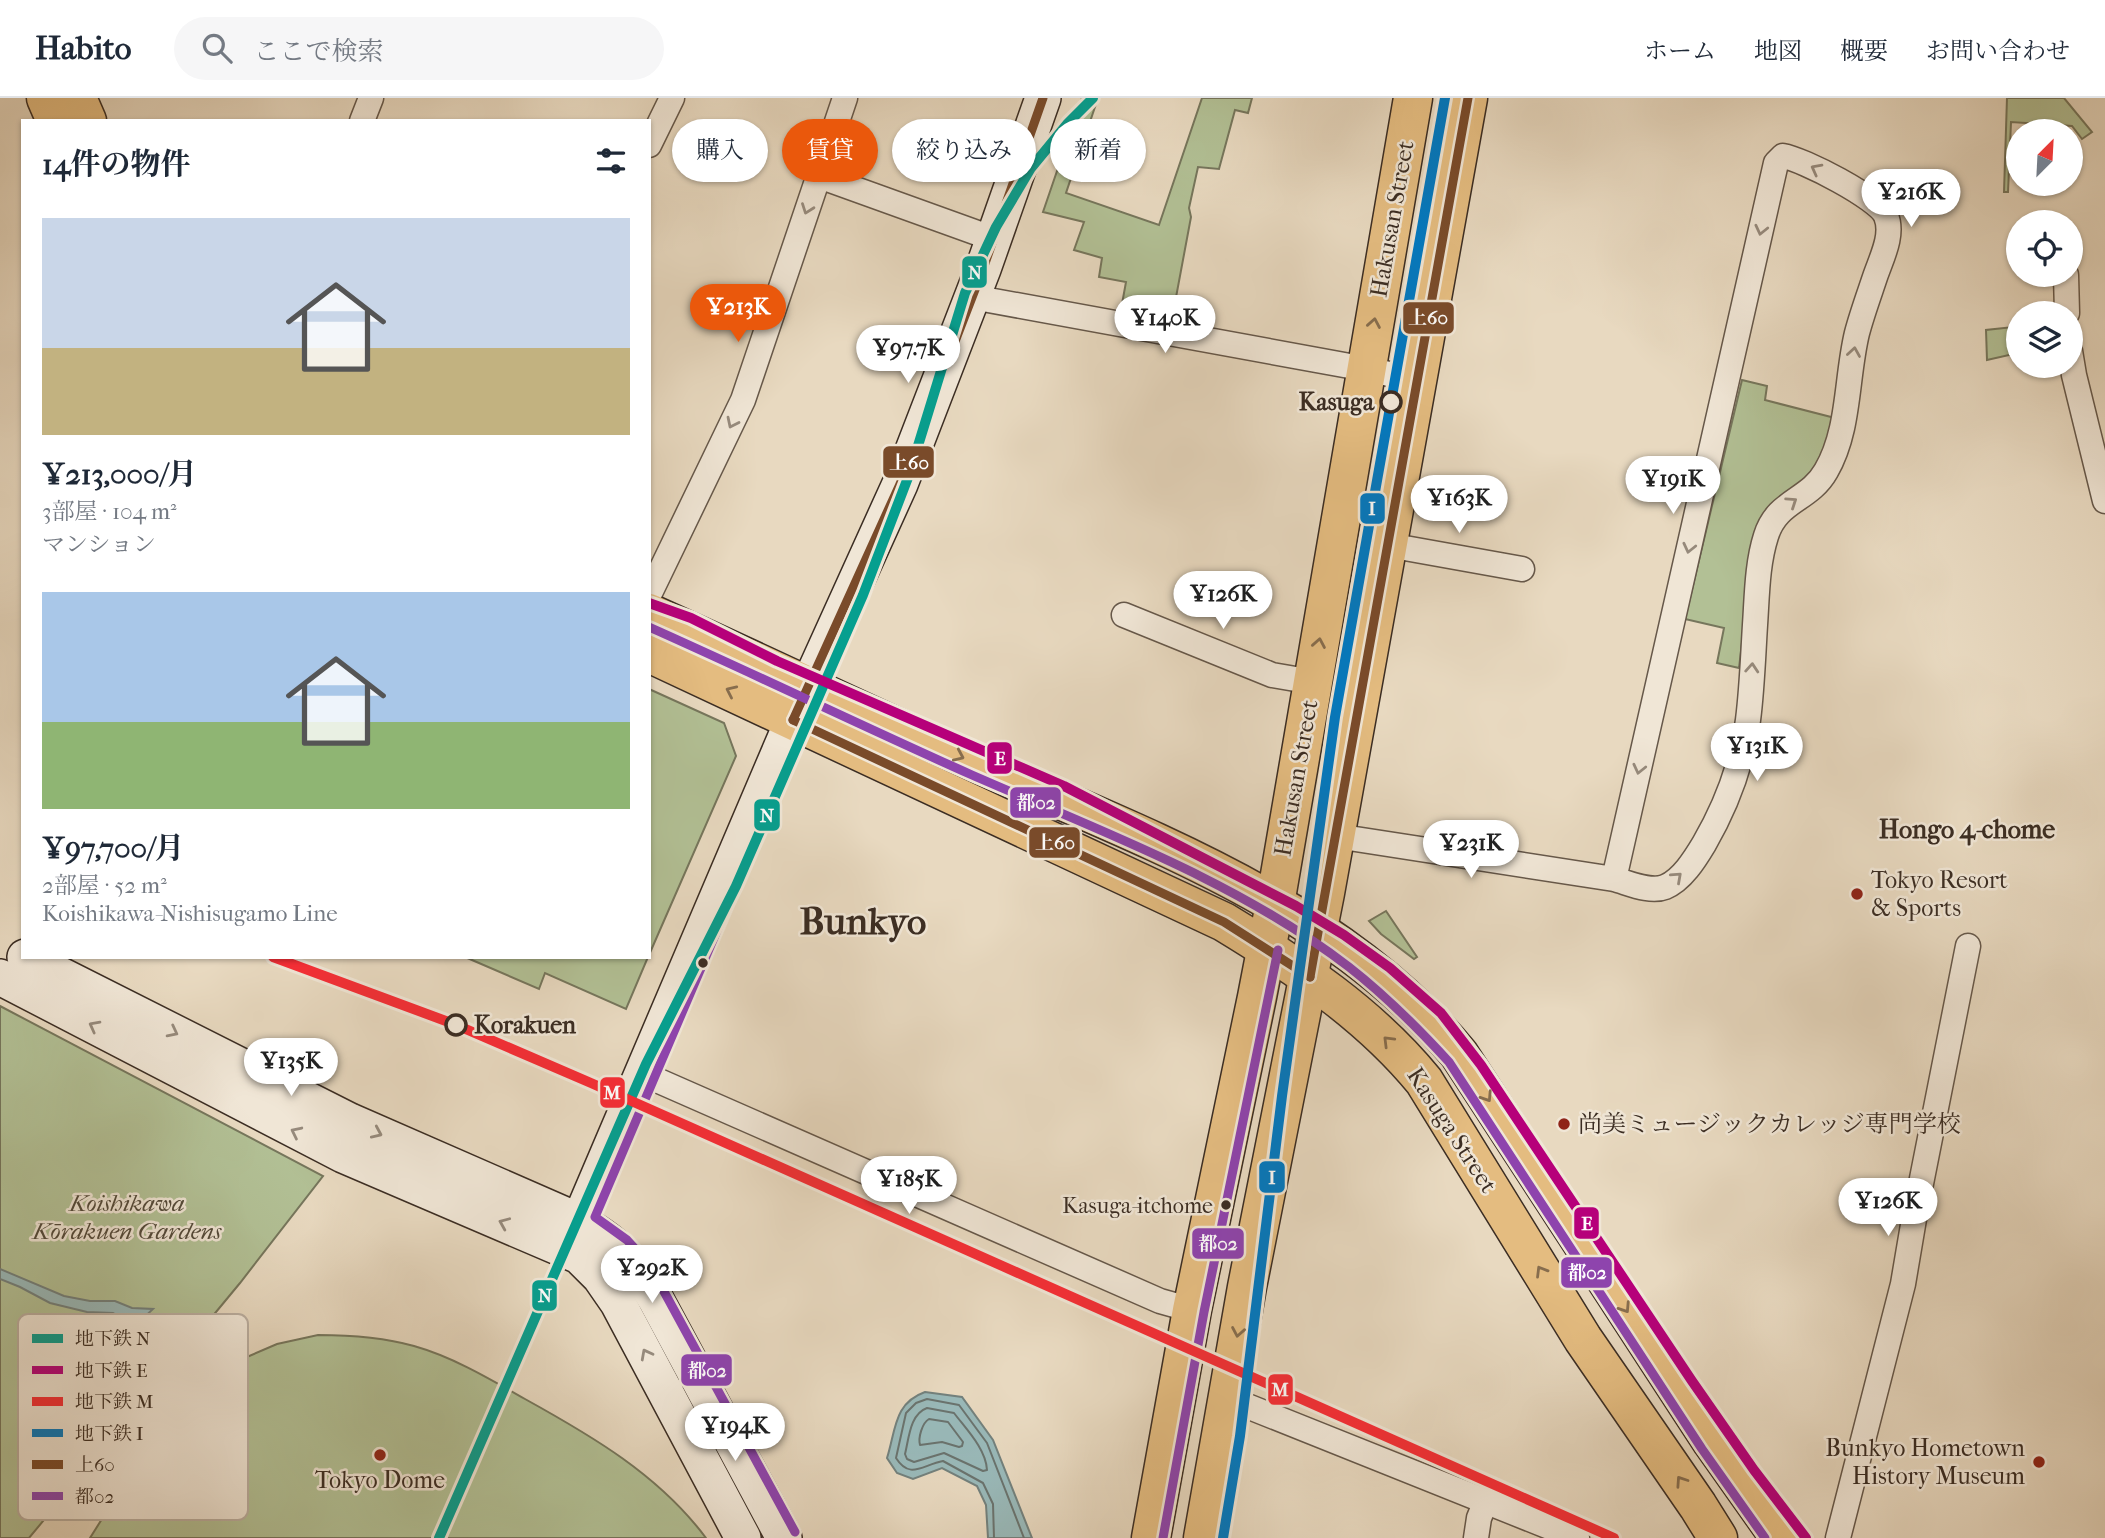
<!DOCTYPE html>
<html lang="ja">
<head>
<meta charset="utf-8">
<style>
  body { margin:0; font-family:"IM FELL French Canon","Noto Serif JP",serif; background:#f6f6f7; color:#1f2937; height:100vh; display:flex; flex-direction:column; font-size:26px; white-space:nowrap }
  * { box-sizing:border-box; margin:0 }
  p { font-size:23px; color:#747a83 }
  .icon { flex:none; width:38px; height:38px; fill:none; stroke:currentColor; stroke-width:2; stroke-linecap:round; stroke-linejoin:round }
  .map { position:relative; flex:1; overflow:hidden }
  .drawer { position:absolute; left:21px; top:21px; width:630px; height:840px; display:flex; flex-direction:column; background:#fff; border-radius:0px; box-shadow:0 2px 5px #0004 }
  .drawer>* { flex:none }
  .guide { position:absolute; left:672px; top:21px; width:665px; height:63px; display:flex; gap:14px }
  .needle { width:46px; rotate:24deg }
  .controls { position:absolute; left:2006px; top:21px; display:grid; gap:14px }
  .controls a { display:grid; place-items:center; width:77px; height:77px; border-radius:50%; background:#fff; box-shadow:0 2px 5px #0004; font-size:35px }
  .price { position:absolute; translate:-50% -60px; padding:0 16px; border-radius:24px; background:#fff; color:#222; font-size:23px; line-height:46px; filter:drop-shadow(0 2px 4px #0008) }
  .price::after { content:''; position:absolute; left:50%; top:42px; width:21px; height:16px; margin-left:-10px; background:inherit; clip-path:polygon(0 0,100% 0,50% 100%) }
  .price.selected { background:#ea580c; color:#fff }
  ul { padding:0; list-style:none }
  li { display:grid; align-content:center; gap:14px; height:371px; padding:0 21px }
  li span { display:grid; place-items:center; height:217px; border-radius:0px; color:#555 }
  li>.icon { margin-inline-start:auto }
  span .icon { width:126px; height:126px; fill:#fffc; stroke-width:1 }
  li b { font-size:30px }
  h2 { display:flex; justify-content:space-between; align-items:center; height:84px; padding:0 21px; font-size:30px }
  .pill { padding:0 24px; border-radius:32px; background:#fff; box-shadow:0 2px 5px #0004; font-size:24px; line-height:63px }
  .pill.selected { background:#ea580c; color:#fff }
  header { display:flex; align-items:center; gap:42px; box-sizing:border-box; height:98px; padding:0 35px; background:#fff; border-bottom:2px solid #e0e1e3 }
  header strong { font-size:33px }
  nav { display:flex; gap:38px; margin-inline-start:auto; font-size:24px }
  .search { width:490px; height:63px; background:#f6f6f7; display:flex; align-items:center; gap:18px; box-sizing:border-box; padding:0 24px; border-radius:38px; color:#747a83; font-size:26px }
  .map>svg:first-child { display:block }
  .green { fill:#b2c095; stroke:#76765c; stroke-width:2 }
  .water { fill:#99b9b9; stroke:#73817d; stroke-width:2 }
  .lines { fill:none; stroke-linecap:round; stroke-linejoin:round }
  .shore { stroke:#6a736e; stroke-width:2 }
  .street-casing { stroke:#66584a; stroke-width:27 }
  .secondary-casing { stroke:#3b2d23; stroke-width:38 }
  .primary-casing { stroke:#3b2d23; stroke-width:41 }
  .highway-casing { stroke:#3b2d23; stroke-width:41 }
  .street { stroke:#f0e6d6; stroke-width:24 }
  .secondary { stroke:#f0e6d6; stroke-width:35 }
  .primary { stroke:#e4bc80; stroke-width:38 }
  .highway { stroke:#e4bc80; stroke-width:38 }
  .bus-1-casing { stroke:#f0e6d6; stroke-width:14 }
  .bus-2-casing { stroke:#f0e6d6; stroke-width:14 }
  .bus-1 { stroke:#7a4b2a; stroke-width:9 }
  .bus-2 { stroke:#8e44ad; stroke-width:9 }
  .metro-1-casing { stroke:#f0e6d6; stroke-width:16 }
  .metro-2-casing { stroke:#f0e6d6; stroke-width:16 }
  .metro-3-casing { stroke:#f0e6d6; stroke-width:16 }
  .metro-4-casing { stroke:#f0e6d6; stroke-width:16 }
  .metro-1 { stroke:#069f8f; stroke-width:10 }
  .metro-2 { stroke:#b6007a; stroke-width:10 }
  .metro-3 { stroke:#f62e36; stroke-width:10 }
  .metro-4 { stroke:#0079c2; stroke-width:10 }
  .oneway { stroke:#968a7c }
  .oneway2 { stroke:#876d4d }
  .stop-dot { fill:#f0e6d6; stroke:#3b2d23; stroke-width:3.5 }
  .poi-dot { fill:#8f2418; stroke:#f0e6d6; stroke-width:2.5 }
  .bus-dot { fill:#3b2d23; stroke:#f0e6d6; stroke-width:2.5 }
  .labels { text-anchor:middle; stroke-width:5; stroke-linejoin:round; paint-order:stroke }
  .bus-label { font-size:22px; fill:#3b2d23; stroke:#f0e6d6; text-anchor:end }
  .street-label { font-size:24px; fill:#3b2d23; stroke:#f0e6d6 }
  .stop-label { font-size:24px; font-weight:bold; fill:#3b2d23; stroke:#f0e6d6; text-anchor:end }
  .poi-label { font-size:24px; fill:#3b2d23; stroke:#f0e6d6; text-anchor:start }
  .park-label { font-size:24px; font-style:italic; fill:#534a3a; stroke:#f0e6d6 }
  .neighbourhood-label { font-size:26px; font-weight:bold; fill:#3b2d23; stroke:#f0e6d6 }
  .town-label { font-size:38px; font-weight:bold; fill:#3b2d23; stroke:#f0e6d6 }
  .key { fill:#f0e6d6; stroke:#baaea0; stroke-width:2 }
  .key-label { font-size:19px; fill:#3b2d23 }
  .line-badge { stroke:#f0e6d6; stroke-width:2.5 }
  .badge-label { font-size:19px; text-anchor:middle; font-weight:bold; fill:#fff }
</style>
</head>
<body>
<header>
<strong>Habito</strong>
<div class="search"><svg class="icon" aria-label="search" viewBox="0 0 24 24"><circle cx="10" cy="10" r="6"/><path d="M15 15l6 6"/></svg>ここで検索</div>
<nav><a>ホーム</a><a>地図</a><a>概要</a><a>お問い合わせ</a></nav>
</header>
<div class="map">
<svg width="2105" height="1440" viewBox="0 0 2105 1440">
  <rect width="100%" height="100%" fill="#e8d9c0"/>
  <filter id="stains"><feTurbulence type="fractalNoise" baseFrequency=".00286" numOctaves="4"/><feColorMatrix values="0 0 0 0 .2 0 0 0 0 .09 0 0 0 0 .02 0 0 0 .5 -.17"/></filter>
  <radialGradient id="worn" r=".72"><stop offset=".6" stop-color="#630" stop-opacity="0"/><stop offset="1" stop-color="#630" stop-opacity=".3"/></radialGradient>
  <!-- green -->
  <g class="green">
    <path d="M1082,0H1098L1066,95L1159,127L1202,0H1252L1248,15L1235,12L1219,71L1198,69L1189,110L1191,119L1171,226L1120,217L1126,184L1099,179L1102,160L1074,152L1084,124L1043,114Z"/>
    <path d="M2007,0H2064L2092,34L2082,41L2072,28L2011,24L2008,94H2004Z"/>
    <path d="M2013,229L2014,239H2018V255L1987,262L1986,232Z"/>
    <path d="M1742,282L1767,288L1765,302L1835,320L1821,363L1801,385L1748,493L1739,570L1717,565L1724,530L1685,521Z"/>
    <path d="M649,591L724,625L736,658L649,857Z"/>
    <path d="M1386,813L1417,859L1414,861L1381,836L1369,823Z"/>
    <path d="M465,859H648L626,911L545,875L539,891Z"/>
    <path d="M0,908L323,1078L240,1185L29,1440H0Z"/>
    <path d="M318,1237C351,1237 382,1239 414,1248C453,1259 490,1281 525,1301C592,1338 659,1377 706,1440H90L156,1335L198,1288L233,1265L277,1246Z"/>
  </g>
  <!-- water -->
  <g class="water">
    <path d="M0,1171L64,1198L90,1203H115L132,1210L153,1211L135,1228L113,1215L87,1214L50,1205L20,1189L0,1181Z"/>
    <path d="M925,1294L962,1299L993,1342L1032,1440H988L986,1407L977,1388L942,1370L913,1381L897,1375L887,1360C896,1331 894,1305 925,1294Z"/>
  </g>
  <g class="lines">
    <!-- shore -->
    <g class="shore">
      <path d="M927,1310L954,1315C966,1331 986,1351 987,1372L983,1373L944,1355L914,1364L907,1361L905,1356C909,1340 910,1316 927,1310Z"/>
      <path d="M929,1321L948,1324L963,1344L962,1348L959,1349L942,1344L920,1347C918,1340 922,1325 929,1321Z"/>
      <path d="M994,1440L993,1406L983,1385L943,1363C922,1367 910,1382 896,1360L906,1315L916,1305L927,1301L959,1307L987,1345L1024,1440"/>
    </g>
    <defs>
      <g id="street">
        <path d="M362,23L371,0"/>
        <path d="M649,47L672,0"/>
        <path d="M819,78L994,141"/>
        <path d="M2066,177L2067,215"/>
        <path d="M972,199L1366,271L1417,282"/>
        <path d="M2070,253L2074,277L2105,403"/>
        <path d="M1388,447L1522,471"/>
        <path d="M649,497L743,302L845,0"/>
        <path d="M1124,517L1272,577L1313,584"/>
        <path d="M1336,738L1614,781C1629,785 1650,795 1665,789C1682,782 1695,761 1704,746C1726,708 1742,666 1748,622C1752,591 1753,559 1755,527C1757,498 1757,466 1766,438C1777,402 1809,403 1826,373C1850,332 1846,280 1857,235C1862,216 1869,197 1875,179C1881,161 1894,137 1886,118C1879,100 1802,61 1783,58L1776,65L1614,781"/>
        <path d="M643,976L1160,1203L1192,1212"/>
        <path d="M1227,1300L1577,1440"/>
        <path d="M1476,1440L1479,1420L1486,1403"/>
        <path d="M1838,1440L1903,1186L1914,1121L1968,848"/>
      </g>
      <g id="secondary">
        <path d="M25,859L350,1023L565,1117C612,1140 629,1157 656,1202L784,1440"/>
        <path d="M0,879L343,1057L579,1158L600,1179L618,1205L743,1440"/>
        <path d="M567,1152L793,622L900,386L983,171L1043,0"/>
      </g>
      <g id="primary">
        <path d="M1151,1440L1192,1212L1257,899L1275,806L1413,0"/>
        <path d="M1203,1440L1247,1189L1325,795L1468,0"/>
      </g>
      <g id="highway">
        <path d="M46,0L56,23"/>
        <path d="M77,0L87,23"/>
        <path d="M649,515C758,564 866,616 975,665C1147,741 1336,808 1459,956L1712,1344L1780,1440"/>
        <path d="M649,555L1224,824C1298,869 1369,916 1424,983L1583,1241L1698,1408L1718,1440"/>
      </g>
    </defs>
    <!-- street casing -->
    <use href="#street" class="street-casing"/>
    <!-- secondary casing -->
    <use href="#secondary" class="secondary-casing"/>
    <!-- primary casing -->
    <use href="#primary" class="primary-casing"/>
    <!-- highway casing -->
    <use href="#highway" class="highway-casing"/>
    <!-- street -->
    <use href="#street" class="street"/>
    <!-- secondary -->
    <use href="#secondary" class="secondary"/>
    <!-- primary -->
    <use href="#primary" class="primary"/>
    <!-- highway -->
    <use href="#highway" class="highway"/>
    <defs>
      <g id="bus-1">
        <path d="M793,622L900,386L983,171L1043,0"/>
        <path d="M793,622L1224,824L1310,879"/>
        <path d="M1310,879L1468,0"/>
      </g>
      <g id="bus-2">
        <path d="M649,529C757,577 864,629 972,677C1100,733 1237,783 1349,869C1386,898 1418,930 1449,964L1702,1351L1765,1440"/>
        <path d="M795,1434L649,1166L627,1142L595,1119L819,593"/>
        <path d="M1163,1440L1204,1214L1278,852"/>
      </g>
    </defs>
    <!-- bus-1 casing -->
    <use href="#bus-1" class="bus-1-casing"/>
    <!-- bus-2 casing -->
    <use href="#bus-2" class="bus-2-casing"/>
    <!-- bus-1 -->
    <use href="#bus-1" class="bus-1"/>
    <!-- bus-2 -->
    <use href="#bus-2" class="bus-2"/>
    <defs>
      <path id="metro-1" d="M439,1440L646,966L736,788L863,497L909,377L965,195L996,129L1031,70L1068,25L1093,0"/>
      <path id="metro-2" d="M649,505L691,520L777,563L1064,688L1296,808L1344,837L1390,870L1441,915L1481,967L1692,1283L1754,1372L1806,1440"/>
      <path id="metro-3" d="M273,859L454,926L591,985L1614,1440"/>
      <path id="metro-4" d="M1223,1440L1240,1338L1282,998L1335,619L1445,0"/>
    </defs>
    <!-- metro-1 casing -->
    <use href="#metro-1" class="metro-1-casing"/>
    <!-- metro-2 casing -->
    <use href="#metro-2" class="metro-2-casing"/>
    <!-- metro-3 casing -->
    <use href="#metro-3" class="metro-3-casing"/>
    <!-- metro-4 casing -->
    <use href="#metro-4" class="metro-4-casing"/>
    <!-- metro-1 -->
    <use href="#metro-1" class="metro-1"/>
    <!-- metro-2 -->
    <use href="#metro-2" class="metro-2"/>
    <!-- metro-3 -->
    <use href="#metro-3" class="metro-3"/>
    <!-- metro-4 -->
    <use href="#metro-4" class="metro-4"/>
  </g>
  <!-- one-way arrows -->
  <defs><path id="oneway-chevron" d="M-2-3.5L2.5 0L-2 3.5" fill="none" stroke-width="1.6" stroke-linecap="round" stroke-linejoin="round" transform="scale(1.75)"/></defs>
  <g class="oneway">
    <use href="#oneway-chevron" transform="translate(1816 71) rotate(-152)"/>
    <use href="#oneway-chevron" transform="translate(807 111) rotate(110)"/>
    <use href="#oneway-chevron" transform="translate(1761 132) rotate(103)"/>
    <use href="#oneway-chevron" transform="translate(1854 254) rotate(-81)"/>
    <use href="#oneway-chevron" transform="translate(732 325) rotate(116)"/>
    <use href="#oneway-chevron" transform="translate(1792 404) rotate(-34)"/>
    <use href="#oneway-chevron" transform="translate(1689 450) rotate(103)"/>
    <use href="#oneway-chevron" transform="translate(1752 570) rotate(-86)"/>
    <use href="#oneway-chevron" transform="translate(1639 671) rotate(103)"/>
    <use href="#oneway-chevron" transform="translate(1677 779) rotate(-42)"/>
    <use href="#oneway-chevron" transform="translate(94 928) rotate(-152)"/>
    <use href="#oneway-chevron" transform="translate(173 934) rotate(27)"/>
    <use href="#oneway-chevron" transform="translate(296 1034) rotate(-154)"/>
    <use href="#oneway-chevron" transform="translate(377 1035) rotate(24)"/>
    <use href="#oneway-chevron" transform="translate(504 1125) rotate(-157)"/>
    <use href="#oneway-chevron" transform="translate(646 1256) rotate(-118)"/>
  </g>
  <g class="oneway2">
    <use href="#oneway-chevron" transform="translate(1374 225) rotate(-80)"/>
    <use href="#oneway-chevron" transform="translate(1319 545) rotate(-80)"/>
    <use href="#oneway-chevron" transform="translate(731 593) rotate(-155)"/>
    <use href="#oneway-chevron" transform="translate(959 658) rotate(24)"/>
    <use href="#oneway-chevron" transform="translate(1388 943) rotate(-135)"/>
    <use href="#oneway-chevron" transform="translate(1487 999) rotate(57)"/>
    <use href="#oneway-chevron" transform="translate(1541 1173) rotate(-121)"/>
    <use href="#oneway-chevron" transform="translate(1625 1210) rotate(57)"/>
    <use href="#oneway-chevron" transform="translate(1238 1234) rotate(100)"/>
    <use href="#oneway-chevron" transform="translate(1681 1383) rotate(-124)"/>
  </g>
  <!-- markers -->
  <g class="stop-dot">
    <circle cx="1391" cy="304" r="10"/>
    <circle cx="456" cy="927" r="10"/>
  </g>
  <g class="poi-dot">
    <circle cx="1857" cy="796" r="7"/>
    <circle cx="1564" cy="1026" r="7"/>
    <circle cx="380" cy="1357" r="7"/>
    <circle cx="2039" cy="1364" r="7"/>
  </g>
  <g class="bus-dot">
    <circle cx="703" cy="865" r="6"/>
    <circle cx="1226" cy="1107" r="6"/>
  </g>
  <g class="labels">
    <!-- bus labels -->
    <g class="bus-label">
      <text x="1213" y="1115">Kasuga-itchome</text>
    </g>
    <!-- street labels -->
    <g class="street-label">
      <text transform="translate(1392 121) rotate(-80)" y="8">Hakusan Street</text>
      <text transform="translate(1296 680) rotate(-80)" y="8">Hakusan Street</text>
      <text transform="translate(1452 1032) rotate(57)" y="8">Kasuga Street</text>
    </g>
    <!-- stop labels -->
    <g class="stop-label">
      <text x="1374" y="312">Kasuga</text>
      <text x="474" y="935" text-anchor="start">Korakuen</text>
    </g>
    <!-- poi labels -->
    <g class="poi-label">
      <text x="1871" y="790">Tokyo Resort<tspan x="1871" dy="28">&amp; Sports</tspan></text>
      <text x="1578" y="1034">尚美ミュージックカレッジ専門学校</text>
      <text x="2025" y="1358" text-anchor="end">Bunkyo Hometown<tspan x="2025" dy="28">History Museum</tspan></text>
      <text x="380" y="1390" text-anchor="middle">Tokyo Dome</text>
    </g>
    <!-- park labels -->
    <g class="park-label">
      <text x="127" y="1113">Koishikawa<tspan x="127" dy="28">Kōrakuen Gardens</tspan></text>
    </g>
    <!-- neighbourhood labels -->
    <g class="neighbourhood-label">
      <text x="1967" y="740">Hongo 4-chome</text>
    </g>
    <!-- town labels -->
    <g class="town-label">
      <text x="863" y="836">Bunkyo</text>
    </g>
  </g>
  <!-- legend -->
  <rect x="18" y="1216" width="230" height="206" rx="10" class="key"/>
  <rect x="32" y="1236" width="31" height="9" fill="#069f8f"/>
  <rect x="32" y="1268" width="31" height="8" fill="#b6007a"/>
  <rect x="32" y="1299" width="31" height="9" fill="#f62e36"/>
  <rect x="32" y="1331" width="31" height="8" fill="#0079c2"/>
  <rect x="32" y="1362" width="31" height="9" fill="#7a4b2a"/>
  <rect x="32" y="1394" width="31" height="8" fill="#8e44ad"/>
  <g class="key-label">
    <text x="75" y="1247">地下鉄 N</text>
    <text x="75" y="1279">地下鉄 E</text>
    <text x="75" y="1310">地下鉄 M</text>
    <text x="75" y="1342">地下鉄 I</text>
    <text x="75" y="1373">上60</text>
    <text x="75" y="1405">都02</text>
  </g>
  <g class="line-badge">
    <rect x="961" y="157" width="27" height="34" rx="7" fill="#069f8f"/>
    <rect x="1402" y="203" width="53" height="34" rx="7" fill="#7a4b2a"/>
    <rect x="882" y="347" width="53" height="34" rx="7" fill="#7a4b2a"/>
    <rect x="1359" y="394" width="27" height="33" rx="7" fill="#0079c2"/>
    <rect x="986" y="643" width="27" height="34" rx="7" fill="#b6007a"/>
    <rect x="1009" y="688" width="53" height="33" rx="7" fill="#8e44ad"/>
    <rect x="753" y="700" width="28" height="34" rx="7" fill="#069f8f"/>
    <rect x="1028" y="728" width="53" height="33" rx="7" fill="#7a4b2a"/>
    <rect x="599" y="978" width="27" height="33" rx="7" fill="#f62e36"/>
    <rect x="1258" y="1062" width="28" height="34" rx="7" fill="#0079c2"/>
    <rect x="1573" y="1108" width="27" height="34" rx="7" fill="#b6007a"/>
    <rect x="1191" y="1129" width="54" height="33" rx="7" fill="#8e44ad"/>
    <rect x="1560" y="1158" width="53" height="33" rx="7" fill="#8e44ad"/>
    <rect x="531" y="1181" width="27" height="33" rx="7" fill="#069f8f"/>
    <rect x="680" y="1255" width="53" height="34" rx="7" fill="#8e44ad"/>
    <rect x="1267" y="1275" width="27" height="33" rx="7" fill="#f62e36"/>
  </g>
  <g class="badge-label">
    <text x="975" y="181">N</text>
    <text x="1428" y="226">上60</text>
    <text x="909" y="371">上60</text>
    <text x="1372" y="417">I</text>
    <text x="1000" y="667">E</text>
    <text x="1036" y="711">都02</text>
    <text x="767" y="724">N</text>
    <text x="1055" y="751">上60</text>
    <text x="612" y="1001">M</text>
    <text x="1272" y="1086">I</text>
    <text x="1587" y="1132">E</text>
    <text x="1218" y="1152">都02</text>
    <text x="1587" y="1181">都02</text>
    <text x="545" y="1204">N</text>
    <text x="707" y="1279">都02</text>
    <text x="1280" y="1298">M</text>
  </g>
  <rect width="100%" height="100%" filter="url(#stains)"/>
  <rect width="100%" height="100%" fill="url(#worn)"/>
</svg>
<div class="controls">
<a><svg class="needle" viewBox="-14 -14 28 28"><path d="M0-13l5 13h-10z" fill="#e53935"/><path d="M0 13l5-13h-10z" fill="#747a83"/></svg></a>
<a><svg class="icon" aria-label="locate" viewBox="0 0 24 24"><circle cx="12" cy="12" r="6"/><path d="M12 2v4M12 18v4M2 12h4M18 12h4"/></svg></a>
<a><svg class="icon" aria-label="layers" viewBox="0 0 24 24"><path d="M12 4l9 5-9 5-9-5zM3 14l9 5 9-5"/></svg></a>
</div>
<b class="price" style="left:1911px;top:131px">¥216K</b>
<b class="price selected" style="left:738px;top:246px">¥213K</b>
<b class="price" style="left:1165px;top:257px">¥140K</b>
<b class="price" style="left:908px;top:287px">¥97.7K</b>
<b class="price" style="left:1673px;top:418px">¥191K</b>
<b class="price" style="left:1459px;top:437px">¥163K</b>
<b class="price" style="left:1223px;top:533px">¥126K</b>
<b class="price" style="left:1757px;top:685px">¥131K</b>
<b class="price" style="left:1471px;top:782px">¥231K</b>
<b class="price" style="left:291px;top:1000px">¥135K</b>
<b class="price" style="left:909px;top:1118px">¥185K</b>
<b class="price" style="left:1888px;top:1140px">¥126K</b>
<b class="price" style="left:652px;top:1207px">¥292K</b>
<b class="price" style="left:735px;top:1365px">¥194K</b>
<div class="guide">
<a class="pill">購入</a>
<a class="pill selected">賃貸</a>
<a class="pill">絞り込み</a>
<a class="pill">新着</a>
</div>
<section class="drawer">
<h2>14件の物件<svg class="icon" aria-label="filters" viewBox="0 0 24 24"><path d="M4 7h16M4 17h16"/><circle cx="9" cy="7" r="2"/><circle cx="15" cy="17" r="2"/></svg></h2>
<ul>
<li><span style="background:linear-gradient(#c9d6e8 60%,#c2b280 0)"><svg class="icon" aria-label="home" viewBox="0 0 24 24"><path d="M3 11l9-7 9 7M6 9v11h12V9"/></svg></span><div><b>¥213,000/月</b><p>3部屋 · 104 m²</p><p>マンション</p></div></li>
<li><span style="background:linear-gradient(#a9c7e8 60%,#8fb573 0)"><svg class="icon" aria-label="home" viewBox="0 0 24 24"><path d="M3 11l9-7 9 7M6 9v11h12V9"/></svg></span><div><b>¥97,700/月</b><p>2部屋 · 52 m²</p><p>Koishikawa-Nishisugamo Line</p></div></li>
</ul>
</section>
</div>
</body>
</html>
